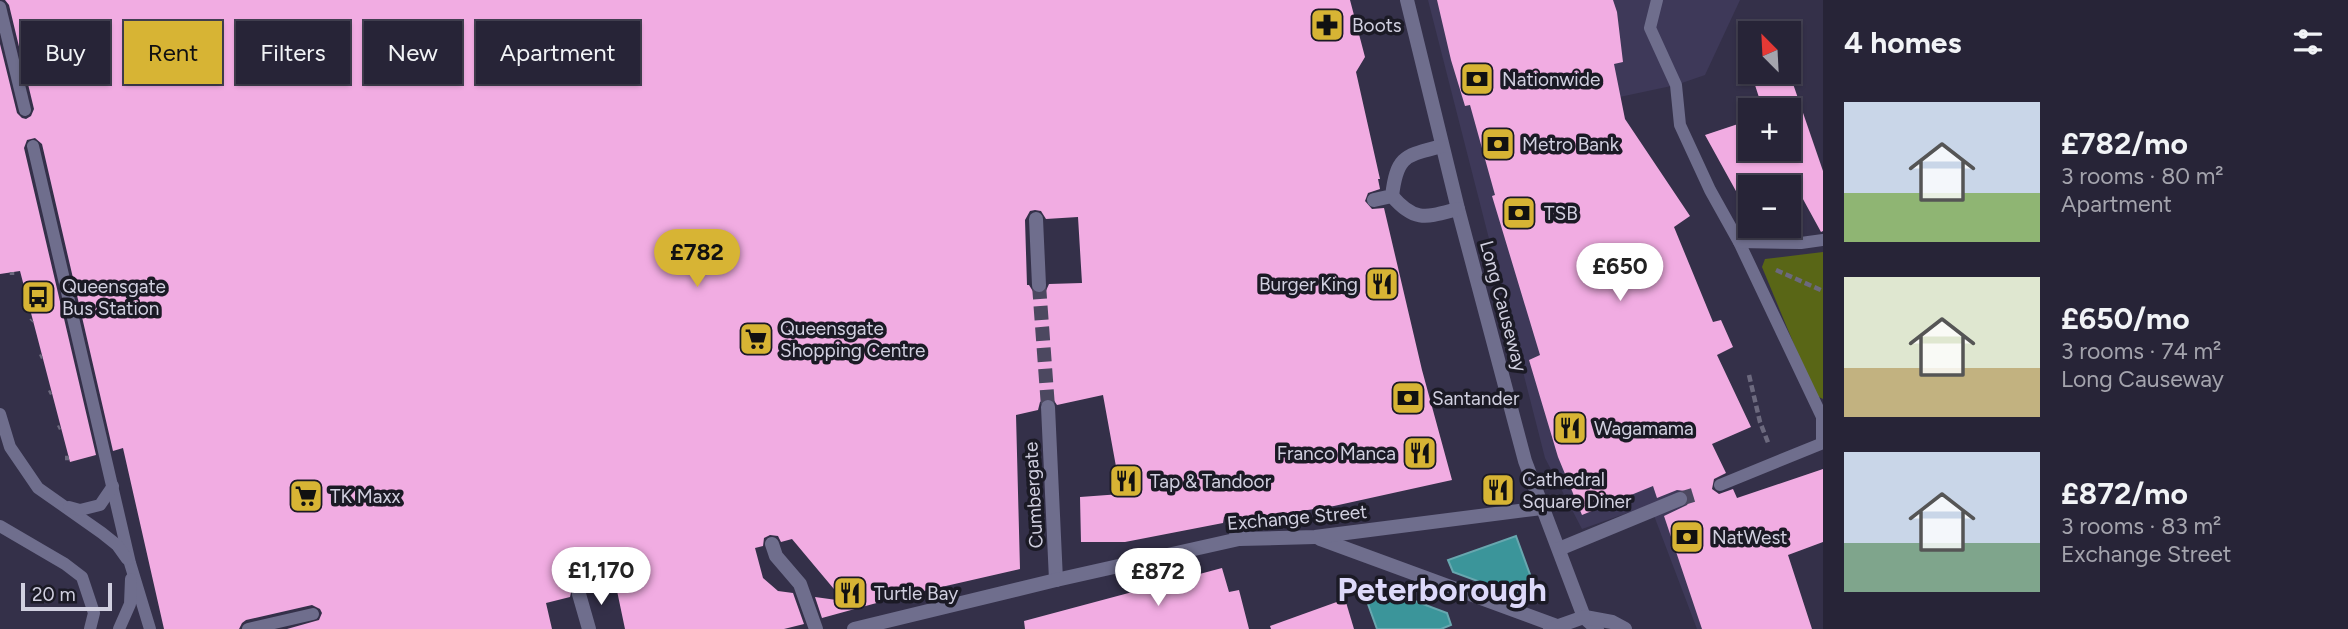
<!DOCTYPE html>
<html lang="en">
<head>
<meta charset="utf-8">
<style>
  body { margin:0; font-family:Figtree,sans-serif; background:#333042; color:#f1f3f6; height:100vh; display:flex; flex-direction:column; font-size:26px; white-space:nowrap }
  * { box-sizing:border-box; margin:0 }
  p { font-size:23px; color:#a4a4ad }
  .icon { flex:none; width:38px; height:38px; fill:none; stroke:currentColor; stroke-width:2; stroke-linecap:round; stroke-linejoin:round }
  .map { position:relative; flex:1; overflow:hidden }
  .panel { display:flex; flex-direction:column; background:#272437; width:525px }
  .panel>* { flex:none }
  .banner { position:absolute; left:21px; top:21px; width:665px; height:63px; display:flex; gap:14px }
  .needle { width:46px; rotate:336deg }
  .buttons { position:absolute; left:1738px; top:21px; display:grid; gap:14px }
  .buttons a { display:grid; place-items:center; width:63px; height:63px; border-radius:0px; background:#272437; box-shadow:0 2px 5px #0004,0 0 0 2px #434152; font-size:35px }
  .scale { position:absolute; left:21px; bottom:18px; width:91px; box-sizing:border-box; padding-left:7px; border:4px solid #d1d0e0; border-top:0; font-size:19px; line-height:24px; white-space:nowrap; color:#d1d0e0; -webkit-text-stroke:5px #1b1a25; paint-order:stroke }
  .price { position:absolute; translate:-50% -60px; padding:0 16px; border-radius:24px; background:#fff; color:#222; font-size:23px; line-height:46px; filter:drop-shadow(0 2px 4px #0008) }
  .price::after { content:''; position:absolute; left:50%; top:42px; width:21px; height:16px; margin-left:-10px; background:inherit; clip-path:polygon(0 0,100% 0,50% 100%) }
  .price.selected { background:#d7b434; color:#111 }
  ul { padding:0; list-style:none }
  li { display:flex; align-items:center; gap:21px; height:175px; padding:0 21px }
  li span { display:grid; place-items:center; flex:none; width:196px; height:140px; border-radius:0px; color:#555 }
  li>.icon { margin-inline-start:auto }
  span .icon { width:84px; height:84px; fill:#fffc; stroke-width:1 }
  li b { font-size:30px }
  h2 { display:flex; justify-content:space-between; align-items:center; height:84px; padding:0 21px; font-size:30px }
  .pill { padding:0 24px; border-radius:0px; background:#272437; box-shadow:0 2px 5px #0004,0 0 0 2px #434152; font-size:24px; line-height:63px }
  .pill.selected { background:#d7b434; color:#111 }
  main { display:flex; flex:1; min-height:0 }
  .map>svg:first-child { display:block }
  .built { fill:#3e3959 }
  .green { fill:#596616 }
  .water { fill:#3b959a; stroke:#68a7af; stroke-width:2 }
  .building { fill:#f1ace2; fill-rule:evenodd }
  .lines { fill:none; stroke-linecap:round; stroke-linejoin:round }
  .pedestrian-tunnel { stroke:#4c4860; stroke-width:14; stroke-dasharray:14 7; stroke-linecap:butt }
  .path { stroke:#6c697e; stroke-width:4.5; stroke-dasharray:7 3.5; stroke-linecap:butt }
  .service { stroke:#6f6e8d; stroke-width:12 }
  .pedestrian { stroke:#6f6e8d; stroke-width:14 }
  .minor { stroke:#6f6e8d; stroke-width:14 }
  .labels { text-anchor:middle; stroke-width:7; stroke-linejoin:round; paint-order:stroke }
  .poi-label { font-size:19px; fill:#d1d0e0; stroke:#1b1a25; text-anchor:start }
  .street-label { font-size:19px; fill:#d1d0e0; stroke:#1b1a25 }
  .town-label { font-size:33px; font-weight:bold; fill:#ddd9fa; stroke:#1b1a25 }
</style>
</head>
<body>
<main>
<div class="map">
<svg width="1823" height="629" viewBox="0 0 1823 629">
  <rect width="100%" height="100%" fill="#343049"/>
  <!-- built -->
  <path class="built" d="M1428,0H1740L1705,75L1676,85L1563,109L1666,449L1737,629H1697L1650,505L1582,529L1545,458Z"/>
  <!-- green -->
  <path class="green" d="M1823,252V399L1815,395L1762,267L1765,259Z"/>
  <!-- water -->
  <g class="water">
    <path d="M1516,536L1536,591L1521,597L1453,572L1448,560Z"/>
    <path d="M1380,588L1447,613L1451,625L1441,629H1377L1364,593Z"/>
  </g>
  <!-- building -->
  <g class="building">
    <path d="M5,0H1350L1365,57L1356,72L1380,179H1378L1380,189L1368,193L1365,201L1372,209L1384,208L1422,370L1452,480L1334,506L1242,520L1237,514L1229,513L1224,517L1223,523L1125,542H1081L1080,497L1121,494L1103,395L1057,405L1053,399L1047,398L1040,402L1038,410L1016,415L1020,569L902,596L822,618L815,597L844,601L792,539L781,542L778,536L770,535L764,538L763,546L755,548L763,578L778,591L793,593L804,624L784,629H625L616,586L588,592L581,585L572,588L570,597L546,603L552,629H287L319,620L322,613L320,609L312,605L246,620L242,623L239,629H164L123,448L113,451L42,144L35,138L27,140L24,148L96,455L70,462L20,271L0,274V44L17,113L22,118L26,119L31,116L34,109L9,5ZM1035,210L1041,211L1046,219L1078,217L1082,283L1049,284L1045,293L1039,295L1034,293L1029,285H1027L1025,220L1030,211Z"/>
    <path d="M1437,0H1613L1617,12L1623,62L1614,64L1625,119L1690,216L1674,227L1713,322L1721,320L1733,347L1717,355L1751,427L1712,444L1726,473L1714,479L1712,489L1719,494L1733,489L1737,498L1823,469V542L1788,555L1812,629H1702L1664,516L1687,505L1690,500L1685,491L1677,490L1657,498L1653,486L1582,515L1558,457L1529,360L1540,355L1492,196L1495,195L1470,105L1465,106L1451,60Z"/>
    <path d="M1790,75L1823,171V231L1821,232L1798,190L1788,192V187H1750V200L1742,202L1705,135L1750,120V149H1788V110H1763L1755,85Z"/>
    <path d="M1222,568L1229,592L1239,590L1249,629H1025L1024,621Z"/>
    <path d="M1345,599L1354,629H1271L1270,626Z"/>
  </g>
  <g class="lines">
    <!-- pedestrian-tunnel -->
    <g class="pedestrian-tunnel">
      <path d="M1039,285L1048,407"/>
      <path d="M1680,499L1693,495"/>
    </g>
    <!-- path -->
    <g class="path">
      <path d="M1776,270L1823,291"/>
      <path d="M12,272V275"/>
      <path d="M31,321L32,320"/>
      <path d="M40,357L42,356"/>
      <path d="M1749,375L1760,422L1769,445"/>
      <path d="M49,393L51,392"/>
      <path d="M58,428L60,427"/>
      <path d="M65,458H69"/>
    </g>
    <!-- service -->
    <g class="service">
      <path d="M1657,0L1650,28L1676,85L1680,125L1710,190L1739,242L1822,417V443"/>
      <path d="M0,7L25,110"/>
      <path d="M33,146L130,563L150,629"/>
      <path d="M1739,242L1801,243L1823,240"/>
      <path d="M0,414L10,447L38,488L102,533L117,545L127,559"/>
      <path d="M1720,485L1823,443"/>
      <path d="M69,507L80,510L100,505L113,486"/>
      <path d="M0,526L65,564L82,577L94,613L90,629"/>
      <path d="M119,629L130,604L131,579"/>
      <path d="M248,629L313,614"/>
    </g>
    <!-- pedestrian -->
    <g class="pedestrian">
      <path d="M1407,0L1458,209L1525,461L1584,617L1597,629"/>
      <path d="M1392,196C1415,223 1427,217 1458,209"/>
      <path d="M1374,200L1392,196C1397,155 1405,156 1442,146"/>
      <path d="M1036,219L1039,285"/>
      <path d="M1048,407L1056,580"/>
      <path d="M1232,522L1239,539"/>
      <path d="M1320,539L1557,626"/>
      <path d="M772,544L776,556L800,584L816,629"/>
      <path d="M1559,549L1680,499"/>
      <path d="M1585,617L1612,622L1625,629"/>
      <path d="M854,629L1056,580L1239,539L1315,537L1542,508"/>
      <path d="M1550,629L1584,617"/>
    </g>
    <!-- minor -->
    <path class="minor" d="M579,594L589,629"/>
  </g>
  <!-- icons -->
  <defs>
    <symbol id="pharmacy-square" viewBox="-11 -11 22 22"><rect x="-9" y="-9" width="18" height="18" rx="4" fill="#d7b434" stroke="#1b1a25"/><path d="M-2-6h4v4h4v4h-4v4h-4v-4h-4v-4h4Z" fill="#111"/></symbol>
    <symbol id="bank-square" viewBox="-11 -11 22 22"><rect x="-9" y="-9" width="18" height="18" rx="4" fill="#d7b434" stroke="#1b1a25"/><path d="M-6-4H6V4H-6ZM0-2.3a2.3 2.3 0 1 0 0 4.6a2.3 2.3 0 1 0 0-4.6Z" fill="#111"/></symbol>
    <symbol id="restaurant-square" viewBox="-11 -11 22 22"><rect x="-9" y="-9" width="18" height="18" rx="4" fill="#d7b434" stroke="#1b1a25"/><path d="M-5-6h1v4h1v-4h1v4h1v-4h1v5L-1.5 .5V6h-2V.5L-5-1ZM5-6V6H3V1.5H1.5Q1.5-4 5-6Z" fill="#111"/></symbol>
    <symbol id="bus-square" viewBox="-11 -11 22 22"><rect x="-9" y="-9" width="18" height="18" rx="4" fill="#d7b434" stroke="#1b1a25"/><path d="M-5-6H5V4H4V6H2V4H-2V6H-4V4H-5ZM-3.5-4V0h7V-4ZM-3.5 1.2v1.5H-2V1.2ZM2 1.2v1.5H3.5V1.2Z" fill="#111"/></symbol>
    <symbol id="supermarket-square" viewBox="-11 -11 22 22"><rect x="-9" y="-9" width="18" height="18" rx="4" fill="#d7b434" stroke="#1b1a25"/><path d="M-6-5.5h2.5l.6 2H6L4.5 2H-2.5L-4.4-4H-6ZM-1.5 3.2a1.3 1.3 0 1 0 .1 0ZM3 3.2a1.3 1.3 0 1 0 .1 0Z" fill="#111"/></symbol>
  </defs>
  <g fill-rule="evenodd">
    <use href="#pharmacy-square" x="1308" y="6" width="38" height="38"/>
    <use href="#bank-square" x="1458" y="60" width="38" height="38"/>
    <use href="#bank-square" x="1479" y="125" width="38" height="38"/>
    <use href="#bank-square" x="1500" y="194" width="38" height="38"/>
    <use href="#restaurant-square" x="1363" y="265" width="38" height="38"/>
    <use href="#bus-square" x="19" y="278" width="38" height="38"/>
    <use href="#supermarket-square" x="737" y="320" width="38" height="38"/>
    <use href="#bank-square" x="1389" y="379" width="38" height="38"/>
    <use href="#restaurant-square" x="1551" y="409" width="38" height="38"/>
    <use href="#restaurant-square" x="1401" y="434" width="38" height="38"/>
    <use href="#restaurant-square" x="1107" y="462" width="38" height="38"/>
    <use href="#restaurant-square" x="1479" y="471" width="38" height="38"/>
    <use href="#supermarket-square" x="287" y="477" width="38" height="38"/>
    <use href="#bank-square" x="1668" y="518" width="38" height="38"/>
    <use href="#restaurant-square" x="831" y="574" width="38" height="38"/>
  </g>
  <g class="labels">
    <!-- poi labels -->
    <g class="poi-label">
      <text x="1352" y="32">Boots</text>
      <text x="1502" y="86">Nationwide</text>
      <text x="1522" y="151">Metro Bank</text>
      <text x="1544" y="220">TSB</text>
      <text x="1358" y="291" text-anchor="end">Burger King</text>
      <text x="62" y="293">Queensgate<tspan x="62" dy="22">Bus Station</tspan></text>
      <text x="780" y="335">Queensgate<tspan x="780" dy="22">Shopping Centre</tspan></text>
      <text x="1432" y="405">Santander</text>
      <text x="1594" y="435">Wagamama</text>
      <text x="1396" y="460" text-anchor="end">Franco Manca</text>
      <text x="1522" y="486">Cathedral<tspan x="1522" dy="22">Square Diner</tspan></text>
      <text x="1150" y="488">Tap &amp; Tandoor</text>
      <text x="330" y="503">TK Maxx</text>
      <text x="1712" y="544">NatWest</text>
      <text x="874" y="600">Turtle Bay</text>
    </g>
    <!-- street labels -->
    <g class="street-label">
      <text transform="translate(1504 306) rotate(75)" y="7">Long Causeway</text>
      <text transform="translate(1033 495) rotate(-93)" y="7">Cumbergate</text>
      <text transform="translate(1297 517) rotate(-5)" y="7">Exchange Street</text>
    </g>
    <!-- town labels -->
    <g class="town-label">
      <text x="1442" y="601">Peterborough</text>
    </g>
  </g>
</svg>
<div class="buttons">
<a><svg class="needle" viewBox="-14 -14 28 28"><path d="M0-13l5 13h-10z" fill="#e53935"/><path d="M0 13l5-13h-10z" fill="#a4a4ad"/></svg></a>
<a>+</a>
<a>−</a>
</div>
<div class="scale">20 m</div>
<b class="price selected" style="left:697px;top:289px">£782</b>
<b class="price" style="left:1620px;top:303px">£650</b>
<b class="price" style="left:601px;top:607px">£1,170</b>
<b class="price" style="left:1158px;top:608px">£872</b>
<div class="banner">
<a class="pill">Buy</a>
<a class="pill selected">Rent</a>
<a class="pill">Filters</a>
<a class="pill">New</a>
<a class="pill">Apartment</a>
</div>
</div>
<section class="panel">
<h2>4 homes<svg class="icon" aria-label="filters" viewBox="0 0 24 24"><path d="M4 7h16M4 17h16"/><circle cx="9" cy="7" r="2"/><circle cx="15" cy="17" r="2"/></svg></h2>
<ul>
<li><span style="background:linear-gradient(#c9d6e8 65%,#8fb573 0)"><svg class="icon" aria-label="home" viewBox="0 0 24 24"><path d="M3 11l9-7 9 7M6 9v11h12V9"/></svg></span><div><b>£782/mo</b><p>3 rooms · 80 m²</p><p>Apartment</p></div></li>
<li><span style="background:linear-gradient(#dfe7d0 65%,#c2b280 0)"><svg class="icon" aria-label="home" viewBox="0 0 24 24"><path d="M3 11l9-7 9 7M6 9v11h12V9"/></svg></span><div><b>£650/mo</b><p>3 rooms · 74 m²</p><p>Long Causeway</p></div></li>
<li><span style="background:linear-gradient(#c9d6e8 65%,#7fa58c 0)"><svg class="icon" aria-label="home" viewBox="0 0 24 24"><path d="M3 11l9-7 9 7M6 9v11h12V9"/></svg></span><div><b>£872/mo</b><p>3 rooms · 83 m²</p><p>Exchange Street</p></div></li>
</ul>
</section>
</main>
</body>
</html>
